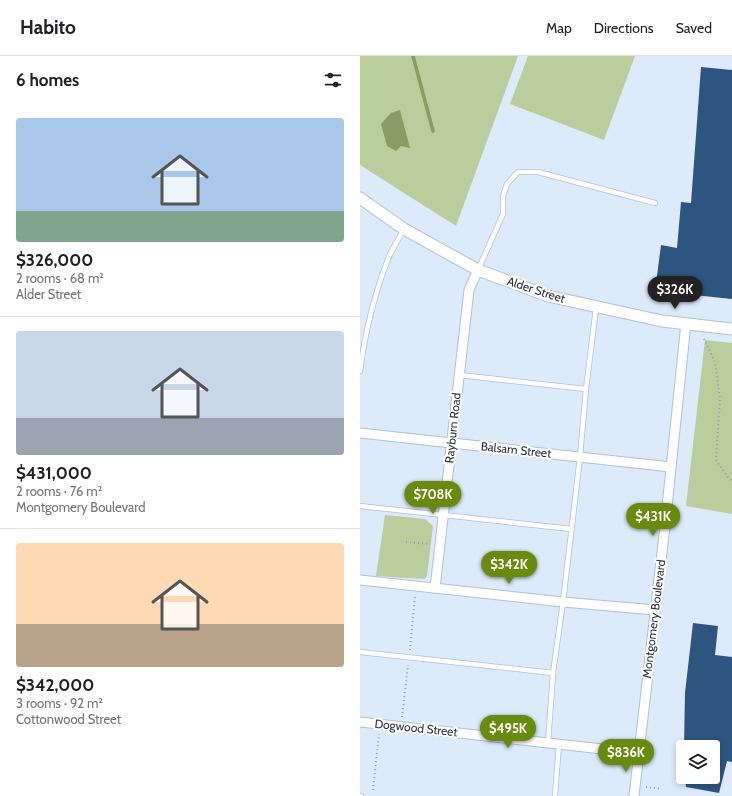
<!DOCTYPE html>
<html lang="en">
<head>
<meta charset="utf-8">
<style>
  body { margin:0; font-family:Cabin,sans-serif; background:#f6f6f6; color:#202124; height:100vh; display:flex; flex-direction:column; font-size:15px; white-space:nowrap }
  * { box-sizing:border-box; margin:0 }
  p { font-size:13px; color:#757577 }
  .icon { flex:none; width:22px; height:22px; fill:none; stroke:currentColor; stroke-width:2; stroke-linecap:round; stroke-linejoin:round }
  .map { position:relative; flex:1; overflow:hidden }
  .details { display:flex; flex-direction:column; background:#fff; width:360px }
  .details>* { flex:none }
  .fabs { position:absolute; left:316px; top:684px; display:grid; gap:8px }
  .fabs a { display:grid; place-items:center; width:44px; height:44px; border-radius:4px; background:#fff; box-shadow:0 2px 6px #0003; font-size:20px }
  .price { position:absolute; translate:-50% -34px; padding:0 9px; border-radius:14px; background:#688a0e; color:#fff; font-size:13px; line-height:26px; filter:drop-shadow(0 1px 2px #0008) }
  .price::after { content:''; position:absolute; left:50%; top:24px; width:12px; height:9px; margin-left:-6px; background:inherit; clip-path:polygon(0 0,100% 0,50% 100%) }
  .price.active { background:#222; color:#fff }
  ul { padding:0; list-style:none }
  li { display:grid; align-content:center; gap:8px; height:212px; padding:0 16px }
  li+li { border-top:1px solid #e0e0e0 }
  li span { display:grid; place-items:center; height:124px; border-radius:4px; color:#555 }
  li>.icon { margin-inline-start:auto }
  span .icon { width:72px; height:72px; fill:#fffc; stroke-width:1 }
  li b { font-size:17px }
  h2 { display:flex; justify-content:space-between; align-items:center; height:48px; padding:0 16px; font-size:17px }
  header { display:flex; align-items:center; gap:24px; box-sizing:border-box; height:56px; padding:0 20px; background:#fff; border-bottom:1px solid #e0e0e0 }
  header strong { font-size:19px }
  nav { display:flex; gap:22px; margin-inline-start:auto; font-size:14px }
  main { display:flex; flex:1; min-height:0 }
  .map>svg:first-child { display:block }
  .green { fill:#bacd9d }
  .water { fill:#879d64 }
  .lines { fill:none; stroke-linecap:round; stroke-linejoin:round }
  .stream { stroke:#879d64; stroke-width:3.5 }
  .building { fill:#2e557f }
  .service-casing { stroke:#adc2dc; stroke-width:6 }
  .minor-casing { stroke:#adc2dc; stroke-width:11 }
  .tertiary-casing { stroke:#adc2dc; stroke-width:13 }
  .path { stroke:#929eab; stroke-width:2; stroke-dasharray:1 3; stroke-linecap:butt }
  .service { stroke:#fff; stroke-width:4.5 }
  .minor { stroke:#fff; stroke-width:9 }
  .tertiary { stroke:#fff; stroke-width:11 }
  .labels { text-anchor:middle; stroke-width:4; stroke-linejoin:round; paint-order:stroke }
  .street-label { font-size:12px; fill:#2c353f; stroke:#fff }
</style>
</head>
<body>
<header>
<strong>Habito</strong>
<nav><a>Map</a><a>Directions</a><a>Saved</a></nav>
</header>
<main>
<section class="details">
<h2>6 homes<svg class="icon" aria-label="filters" viewBox="0 0 24 24"><path d="M4 7h16M4 17h16"/><circle cx="9" cy="7" r="2"/><circle cx="15" cy="17" r="2"/></svg></h2>
<ul>
<li><span style="background:linear-gradient(#a9c7e8 75%,#7fa58c 0)"><svg class="icon" aria-label="home" viewBox="0 0 24 24"><path d="M3 11l9-7 9 7M6 9v11h12V9"/></svg></span><div><b>$326,000</b><p>2 rooms · 68 m²</p><p>Alder Street</p></div></li>
<li><span style="background:linear-gradient(#c9d6e8 70%,#9aa5b1 0)"><svg class="icon" aria-label="home" viewBox="0 0 24 24"><path d="M3 11l9-7 9 7M6 9v11h12V9"/></svg></span><div><b>$431,000</b><p>2 rooms · 76 m²</p><p>Montgomery Boulevard</p></div></li>
<li><span style="background:linear-gradient(#ffd9b3 65%,#b9a48a 0)"><svg class="icon" aria-label="home" viewBox="0 0 24 24"><path d="M3 11l9-7 9 7M6 9v11h12V9"/></svg></span><div><b>$342,000</b><p>3 rooms · 92 m²</p><p>Cottonwood Street</p></div></li>
</ul>
</section>
<div class="map">
<svg width="372" height="740" viewBox="0 0 372 740">
  <rect width="100%" height="100%" fill="#dceafa"/>
  <!-- green -->
  <g class="green">
    <path d="M0,0H158L96,170L0,109Z"/>
    <path d="M168,0H275L244,84L150,48Z"/>
    <path d="M345,284L372,287V458L326,450Z"/>
    <path d="M25,459L65,463L73,470L67,520L64,523L16,520Z"/>
  </g>
  <!-- water -->
  <path class="water" d="M40,54L50,92L41,90L36,95L27,90L21,68L31,57Z"/>
  <g class="lines">
    <!-- stream -->
    <path class="stream" d="M53,0L73,75"/>
  </g>
  <!-- building -->
  <g class="building">
    <path d="M341,11L372,14V243L295,235L301,189L317,192L321,146L331,147Z"/>
    <path d="M333,567L358,570L355,599L372,601V706L367,705L359,737L326,731L325,721H353V691H324L325,637Z"/>
  </g>
  <g class="lines">
    <defs>
      <g id="service">
        <path d="M118,214L143,158V140L147,128L158,116H178L295,147"/>
        <path d="M0,315C5,277 14,239 28,203C32,193 39,183 44,173"/>
        <path d="M99,319L226,333"/>
        <path d="M0,450L211,473"/>
        <path d="M0,596L193,617"/>
        <path d="M188,687L193,617L203,546L220,401L226,333L236,252"/>
        <path d="M0,740H1"/>
        <path d="M195,740L199,688"/>
      </g>
      <g id="minor">
        <path d="M0,377L311,411"/>
        <path d="M0,524L203,546L295,554"/>
        <path d="M75,532L109,234L118,214"/>
        <path d="M0,666L278,697"/>
        <path d="M274,740L305,470L326,267"/>
      </g>
      <path id="tertiary" d="M0,142L44,173L118,214L188,240L302,265L372,273"/>
    </defs>
    <!-- service casing -->
    <use href="#service" class="service-casing"/>
    <!-- minor casing -->
    <use href="#minor" class="minor-casing"/>
    <!-- tertiary casing -->
    <use href="#tertiary" class="tertiary-casing"/>
    <!-- path -->
    <g class="path">
      <path d="M344,283L355,306L360,343L356,404L369,423L372,425"/>
      <path d="M46,486L70,488"/>
      <path d="M50,594L55,540"/>
      <path d="M42,661L48,609"/>
      <path d="M286,731L302,733"/>
      <path d="M13,734L19,678"/>
    </g>
    <!-- service -->
    <use href="#service" class="service"/>
    <!-- minor -->
    <use href="#minor" class="minor"/>
    <!-- tertiary -->
    <use href="#tertiary" class="tertiary"/>
  </g>
  <g class="labels">
    <!-- street labels -->
    <g class="street-label">
      <text transform="translate(176 234) rotate(18)" y="4">Alder Street</text>
      <text transform="translate(93 372) rotate(-84)" y="4">Rayburn Road</text>
      <text transform="translate(156 394) rotate(6)" y="4">Balsam Street</text>
      <text transform="translate(294 563) rotate(-83)" y="4">Montgomery Boulevard</text>
      <text transform="translate(56 672) rotate(6)" y="4">Dogwood Street</text>
    </g>
  </g>
</svg>
<div class="fabs">
<a><svg class="icon" aria-label="layers" viewBox="0 0 24 24"><path d="M12 4l9 5-9 5-9-5zM3 14l9 5 9-5"/></svg></a>
</div>
<b class="price active" style="left:315px;top:254px">$326K</b>
<b class="price" style="left:73px;top:459px">$708K</b>
<b class="price" style="left:293px;top:481px">$431K</b>
<b class="price" style="left:149px;top:529px">$342K</b>
<b class="price" style="left:148px;top:693px">$495K</b>
<b class="price" style="left:266px;top:717px">$836K</b>
</div>
</main>
</body>
</html>
